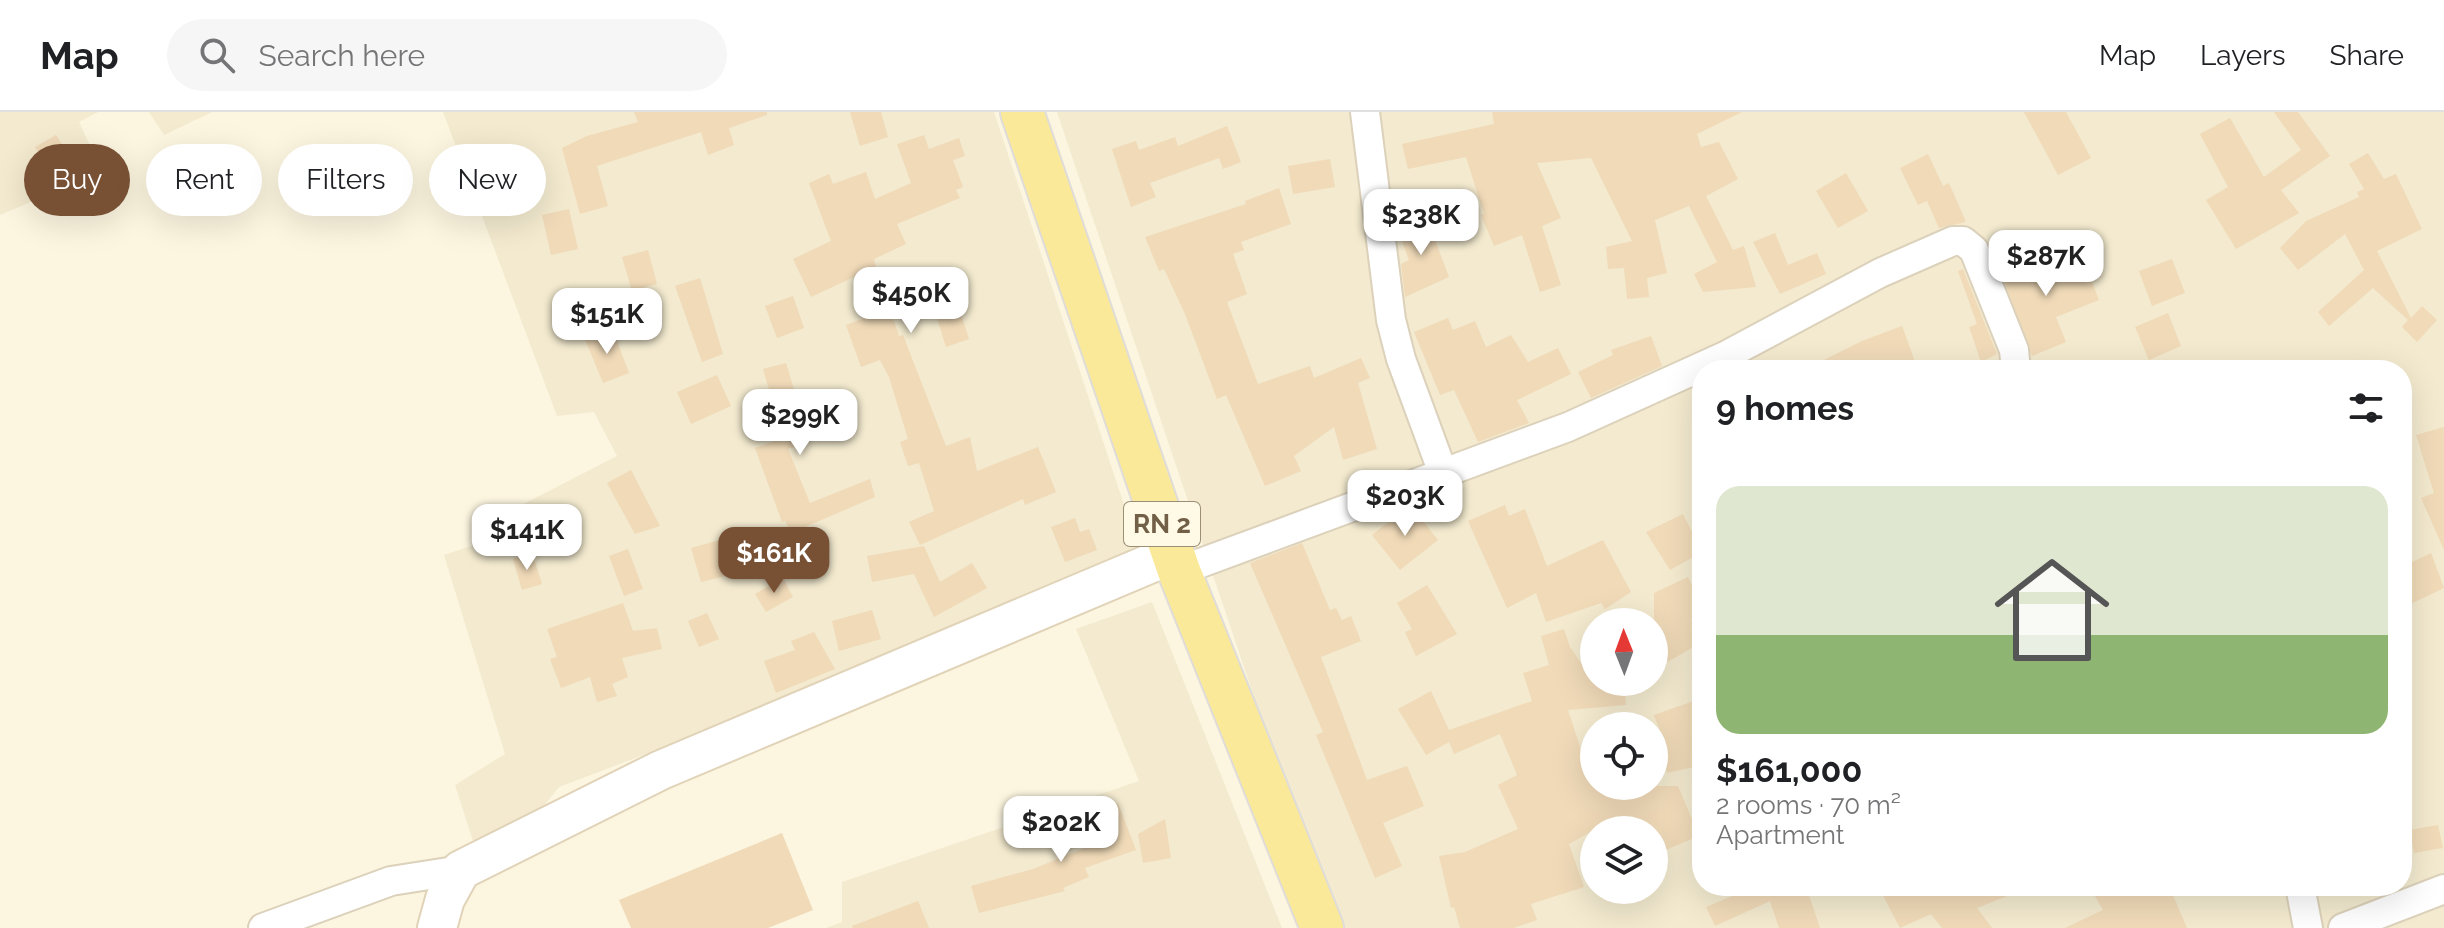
<!DOCTYPE html>
<html lang="en">
<head>
<meta charset="utf-8">
<style>
  body { margin:0; font-family:Raleway,sans-serif; background:#f6f6f6; color:#202124; height:100vh; display:flex; flex-direction:column; font-size:30px; white-space:nowrap }
  * { box-sizing:border-box; margin:0 }
  p { font-size:26px; color:#757577 }
  .icon { flex:none; width:44px; height:44px; fill:none; stroke:currentColor; stroke-width:2; stroke-linecap:round; stroke-linejoin:round }
  .map { position:relative; flex:1; overflow:hidden }
  .sheet { position:absolute; left:1692px; top:248px; width:720px; height:536px; display:flex; flex-direction:column; background:#fff; border-radius:32px; box-shadow:0 8px 32px #0002 }
  .sheet>* { flex:none }
  .guide { position:absolute; left:24px; top:32px; width:760px; height:72px; display:flex; gap:16px }
  .needle { width:52px; rotate:359deg }
  .buttons { position:absolute; left:1580px; top:496px; display:grid; gap:16px }
  .buttons a { display:grid; place-items:center; width:88px; height:88px; border-radius:50%; background:#fff; box-shadow:0 8px 32px #0002; font-size:40px }
  .price { position:absolute; translate:-50% -68px; padding:0 18px; border-radius:16px; background:#fff; color:#222; font-size:26px; line-height:52px; filter:drop-shadow(0 2px 4px #0008) }
  .price::after { content:''; position:absolute; left:50%; top:48px; width:24px; height:18px; margin-left:-12px; background:inherit; clip-path:polygon(0 0,100% 0,50% 100%) }
  .price.active { background:#785034; color:#fff }
  ul { padding:0; list-style:none }
  li { display:grid; align-content:center; gap:16px; height:424px; padding:0 24px }
  li span { display:grid; place-items:center; height:248px; border-radius:24px; color:#555 }
  li>.icon { margin-inline-start:auto }
  span .icon { width:144px; height:144px; fill:#fffc; stroke-width:1 }
  li b { font-size:34px }
  h2 { display:flex; justify-content:space-between; align-items:center; height:96px; padding:0 24px; font-size:34px }
  .pill { padding:0 28px; border-radius:36px; background:#fff; box-shadow:0 8px 32px #0002; font-size:28px; line-height:72px }
  .pill.active { background:#785034; color:#fff }
  header { display:flex; align-items:center; gap:48px; box-sizing:border-box; height:112px; padding:0 40px; background:#fff; border-bottom:2px solid #e0e0e0 }
  header strong { font-size:38px }
  nav { display:flex; gap:44px; margin-inline-start:auto; font-size:28px }
  .search { width:560px; height:72px; background:#f6f6f6; display:flex; align-items:center; gap:20px; box-sizing:border-box; padding:0 28px; border-radius:44px; color:#757577; font-size:30px }
  .map>svg:first-child { display:block }
  .residential { fill:#f3eacf; fill-rule:evenodd }
  .building { fill:#f0dab8 }
  .lines { fill:none; stroke-linecap:round; stroke-linejoin:round }
  .street-casing { stroke:#dcd1ba; stroke-width:32 }
  .secondary-casing { stroke:#e1d3b8; stroke-width:42 }
  .primary-casing { stroke:#e0dcd7; stroke-width:46 }
  .street { stroke:#fff; stroke-width:28 }
  .secondary { stroke:#fff; stroke-width:38 }
  .primary { stroke:#fae999; stroke-width:42 }
  .labels { text-anchor:middle; stroke-width:7; stroke-linejoin:round; paint-order:stroke }
  .shield { fill:#fffae6; stroke:#9c8e77; stroke-width:2 }
  .shield-label { font-size:26px; font-weight:bold; fill:#725f48 }
</style>
</head>
<body>
<header>
<strong>Map</strong>
<div class="search"><svg class="icon" aria-label="search" viewBox="0 0 24 24"><circle cx="10" cy="10" r="6"/><path d="M15 15l6 6"/></svg>Search here</div>
<nav><a>Map</a><a>Layers</a><a>Share</a></nav>
</header>
<div class="map">
<svg width="2444" height="816" viewBox="0 0 2444 816">
  <rect width="100%" height="100%" fill="#fcf6e0"/>
  <!-- residential -->
  <g class="residential">
    <path d="M0,0H98L79,10L102,60L0,103Z"/>
    <path d="M149,0H212L164,23Z"/>
    <path d="M443,0H994L1144,453L559,675L534,706L473,729L455,673L505,642L444,443L512,420L510,399L617,344L594,300L557,304Z"/>
    <path d="M1057,0H2444V816H1343L1282,668ZM1702,258H2402V774H1702ZM1594,510H1654V570H1594ZM1594,614H1654V674H1594ZM1594,718H1654V778H1594Z"/>
    <path d="M1152,490L1282,816H826L842,810V770L1139,669L1076,517Z"/>
  </g>
  <!-- building -->
  <g class="building">
    <path d="M634,0H767V3L729,16L734,33L708,43L701,20L597,54L608,94L580,102L562,36L587,24L638,10Z"/>
    <path d="M850,0H881L888,25L860,34Z"/>
    <path d="M1492,0H1742L1697,22L1701,35L1719,30L1738,67L1706,84L1733,138L1744,134L1756,175L1703,180L1694,162L1717,150L1689,94L1655,108L1667,161L1647,166L1649,185L1627,187L1624,156L1608,157L1606,135L1632,129L1591,46L1537,51L1561,106L1542,114L1561,173L1540,180L1522,123L1494,134L1481,103L1484,102L1466,45L1408,57L1402,32L1494,12Z"/>
    <path d="M2024,0H2066L2091,46L2058,63Z"/>
    <path d="M2274,0H2298L2330,44L2281,78L2299,101L2236,137L2206,88L2228,75L2200,22L2230,6L2264,65L2301,38Z"/>
    <path d="M1227,14L1241,50L1223,57L1219,46L1150,71L1156,85L1131,95L1112,37L1136,29L1139,38L1175,25L1178,34Z"/>
    <path d="M56,23L67,40L46,53L35,35Z"/>
    <path d="M924,23L929,37L959,26L965,44L953,48L963,75L956,78L960,86L897,112L906,132L874,147L885,199L890,197L899,224L903,223L946,334L970,325L977,359L1038,335L1056,380L1025,393L1023,387L920,433L909,410L934,399L919,351L908,354L900,330L908,327L889,265L880,248L861,255L846,213L865,206L856,164L811,185L793,147L831,129L809,71L829,62L833,72L866,60L875,87L911,71L897,32Z"/>
    <path d="M2368,41L2384,67L2396,62L2422,117L2377,139L2411,206L2422,194L2437,208L2417,230L2402,215L2408,208L2373,176L2329,214L2318,200L2364,158L2345,122L2298,158L2280,136L2306,109L2359,85L2357,80L2364,77L2349,52Z"/>
    <path d="M1928,42L1943,74L1949,71L1966,110L1939,116L1927,89L1918,93L1900,56Z"/>
    <path d="M1330,47L1335,75L1293,82L1288,54Z"/>
    <path d="M1846,61L1868,99L1838,116L1816,79Z"/>
    <path d="M1279,76L1291,112L1241,130L1244,138L1233,142L1247,182L1227,190L1258,272L1310,254L1314,266L1361,246L1370,266L1358,271L1377,337L1343,348L1334,315L1294,344L1301,359L1265,374L1226,283L1217,287L1185,202L1164,157L1159,159L1145,125L1246,92L1245,89Z"/>
    <path d="M569,97L578,137L551,143L542,103Z"/>
    <path d="M1426,104L1449,165L1405,185L1401,152L1409,148L1397,115Z"/>
    <path d="M1775,121L1788,153L1817,141L1826,162L1780,182L1753,130Z"/>
    <path d="M648,138L657,172L632,179L622,145Z"/>
    <path d="M2016,138L2024,161L2033,158L2035,162L2082,144L2099,188L2056,205L2066,230L2032,244L1995,145Z"/>
    <path d="M2172,147L2185,181L2152,194L2139,159Z"/>
    <path d="M1963,157L1997,242L1981,250L1969,215L1977,212L1958,159Z"/>
    <path d="M700,166L723,242L702,250L675,174Z"/>
    <path d="M793,184L804,216L777,226L765,194Z"/>
    <path d="M960,199L969,227L946,235L937,206Z"/>
    <path d="M2168,201L2181,234L2149,248L2135,215Z"/>
    <path d="M1448,206L1453,218L1475,209L1486,235L1511,223L1528,250L1558,236L1571,262L1517,288L1529,311L1478,330L1454,278L1440,283L1414,220Z"/>
    <path d="M1902,214L1918,258H1804L1862,229Z"/>
    <path d="M612,216L629,261L603,271L585,227Z"/>
    <path d="M1651,224L1662,254L1591,286L1578,260L1613,243L1611,238Z"/>
    <path d="M786,251L799,294L822,286L834,322L788,337L810,391L870,367L875,385L791,421L785,409L782,410L755,336L783,326L763,257Z"/>
    <path d="M717,263L731,294L691,312L677,280Z"/>
    <path d="M2444,315V438L2421,386L2434,381L2416,323Z"/>
    <path d="M631,358L660,414L635,422L607,371Z"/>
    <path d="M1410,393L1438,428L1400,458L1372,423Z"/>
    <path d="M1505,393L1509,404L1525,397L1547,454L1603,428L1631,480L1605,497L1601,491L1546,510L1536,481L1507,496L1468,409Z"/>
    <path d="M1683,402L1702,440L1670,458L1646,420Z"/>
    <path d="M1075,406L1080,420L1089,417L1097,438L1065,450L1051,415Z"/>
    <path d="M741,422L754,457L701,470L691,436Z"/>
    <path d="M1302,431L1330,498L1336,496L1342,508L1351,504L1361,529L1321,545L1367,668L1407,654L1424,694L1383,711L1402,754L1375,766L1316,623L1323,620L1250,451Z"/>
    <path d="M924,434L940,470L972,451L987,476L934,505L914,462L872,470L867,444Z"/>
    <path d="M628,437L643,477L624,484L609,444Z"/>
    <path d="M532,441L542,472L522,478L513,447Z"/>
    <path d="M2431,441L2444,476L2402,496V455Z"/>
    <path d="M1688,465L1702,495V502L1691,507L1702,530L1664,552L1654,534V481Z"/>
    <path d="M783,466L793,485L766,500L755,482Z"/>
    <path d="M1427,473L1457,522L1416,544L1405,520L1412,517L1397,491Z"/>
    <path d="M623,491L633,519L657,516L662,537L622,546L628,565L612,572L617,584L597,590L590,565L561,576L550,547L557,545L547,517Z"/>
    <path d="M872,498L881,527L839,539L832,509Z"/>
    <path d="M707,501L719,527L699,535L688,509Z"/>
    <path d="M1564,517L1570,535L1596,573L1624,570L1626,593L1568,598L1593,674H1678L1699,724L1663,739L1661,734L1654,736V718H1626L1622,708L1594,718L1569,732L1584,775L1531,792L1537,808L1514,816H1460L1454,795L1451,796L1439,744L1465,740L1518,717L1498,673L1517,663L1500,622L1454,642L1449,630L1426,643L1398,597L1431,579L1449,618L1532,589L1523,561L1549,553L1541,524Z"/>
    <path d="M814,520L835,557L776,581L764,549L795,538L791,529Z"/>
    <path d="M1702,586V653L1667,661L1662,640L1667,638L1654,603Z"/>
    <path d="M1118,691L1136,738L1085,756L1089,765L1063,776L1065,779L979,801L971,774L1033,757L1089,734L1078,705Z"/>
    <path d="M1165,707L1171,746L1143,751L1138,722Z"/>
    <path d="M2438,713L2443,736L2414,741L2410,718Z"/>
    <path d="M782,721L813,798L768,816H631L619,788Z"/>
    <path d="M1756,774H1806L1820,816H1779L1770,789L1715,814L1706,795Z"/>
    <path d="M1878,774H2029L2030,775L1977,796L1992,816H1942L1931,802L1900,816Z"/>
    <path d="M2089,774H2169L2187,816H2065L2103,798Z"/>
    <path d="M918,789L929,816H853L852,814Z"/>
  </g>
  <g class="lines">
    <defs>
      <g id="street">
        <path d="M1365,0L1391,208L1401,247L1443,361"/>
        <path d="M1179,459L1568,315L1725,244L1880,161L1953,129H1963L1974,138L2014,238L2016,258"/>
        <path d="M2300,774L2308,816"/>
        <path d="M263,816L391,769L461,758"/>
        <path d="M2343,816L2444,777"/>
      </g>
      <path id="secondary" d="M437,816L445,787L461,758L661,658L1173,442"/>
      <path id="primary" d="M1022,0L1179,459L1322,816"/>
    </defs>
    <!-- street casing -->
    <use href="#street" class="street-casing"/>
    <!-- secondary casing -->
    <use href="#secondary" class="secondary-casing"/>
    <!-- primary casing -->
    <use href="#primary" class="primary-casing"/>
    <!-- street -->
    <use href="#street" class="street"/>
    <!-- secondary -->
    <use href="#secondary" class="secondary"/>
    <!-- primary -->
    <use href="#primary" class="primary"/>
  </g>
  <g class="labels">
    <!-- shield labels -->
    <rect class="shield" x="1124" y="390" width="76" height="44" rx="6"/>
    <g class="shield-label">
      <text x="1162" y="421">RN 2</text>
    </g>
  </g>
</svg>
<div class="buttons">
<a><svg class="needle" viewBox="-14 -14 28 28"><path d="M0-13l5 13h-10z" fill="#e53935"/><path d="M0 13l5-13h-10z" fill="#757577"/></svg></a>
<a><svg class="icon" aria-label="locate" viewBox="0 0 24 24"><circle cx="12" cy="12" r="6"/><path d="M12 2v4M12 18v4M2 12h4M18 12h4"/></svg></a>
<a><svg class="icon" aria-label="layers" viewBox="0 0 24 24"><path d="M12 4l9 5-9 5-9-5zM3 14l9 5 9-5"/></svg></a>
</div>
<b class="price" style="left:1421px;top:145px">$238K</b>
<b class="price" style="left:2046px;top:186px">$287K</b>
<b class="price" style="left:911px;top:223px">$450K</b>
<b class="price" style="left:607px;top:244px">$151K</b>
<b class="price" style="left:800px;top:345px">$299K</b>
<b class="price" style="left:1405px;top:426px">$203K</b>
<b class="price" style="left:527px;top:460px">$141K</b>
<b class="price active" style="left:774px;top:483px">$161K</b>
<b class="price" style="left:1061px;top:752px">$202K</b>
<div class="guide">
<a class="pill active">Buy</a>
<a class="pill">Rent</a>
<a class="pill">Filters</a>
<a class="pill">New</a>
</div>
<section class="sheet">
<h2>9 homes<svg class="icon" aria-label="filters" viewBox="0 0 24 24"><path d="M4 7h16M4 17h16"/><circle cx="9" cy="7" r="2"/><circle cx="15" cy="17" r="2"/></svg></h2>
<ul>
<li><span style="background:linear-gradient(#dfe7d0 60%,#8fb573 0)"><svg class="icon" aria-label="home" viewBox="0 0 24 24"><path d="M3 11l9-7 9 7M6 9v11h12V9"/></svg></span><div><b>$161,000</b><p>2 rooms · 70 m²</p><p>Apartment</p></div></li>
</ul>
</section>
</div>
</body>
</html>
